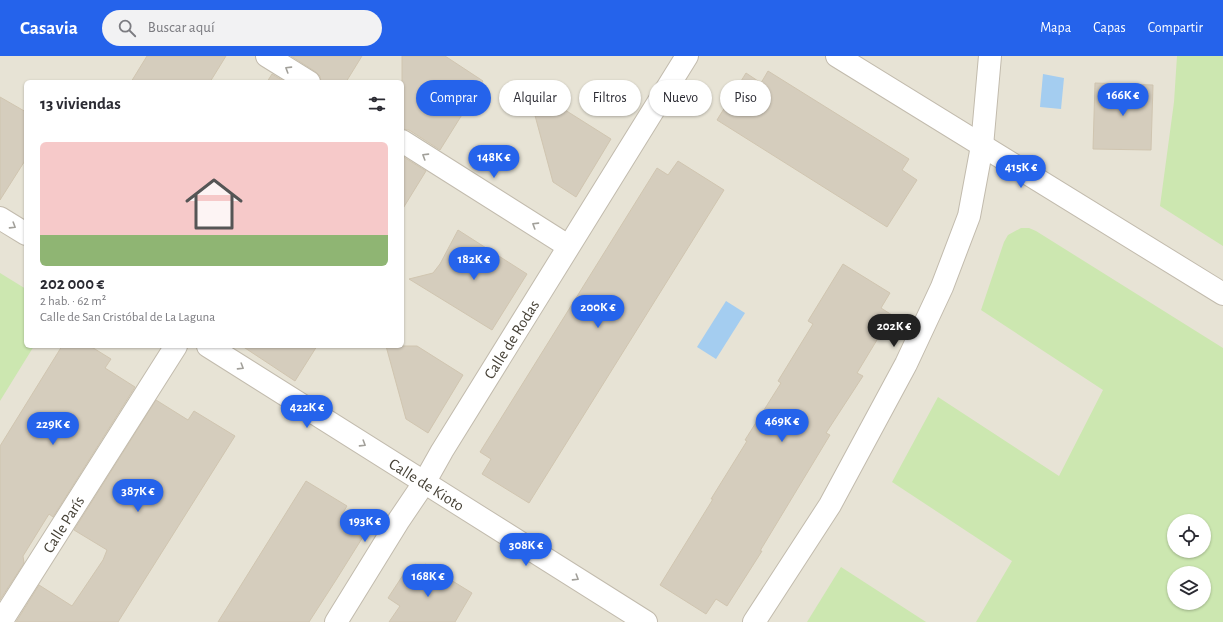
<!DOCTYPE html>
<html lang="es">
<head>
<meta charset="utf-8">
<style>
  body { margin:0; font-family:"Alegreya Sans",sans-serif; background:#f2f2f3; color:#2b2b33; height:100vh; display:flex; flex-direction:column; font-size:15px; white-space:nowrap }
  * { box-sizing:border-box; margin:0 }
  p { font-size:13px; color:#7c7c81 }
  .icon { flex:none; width:22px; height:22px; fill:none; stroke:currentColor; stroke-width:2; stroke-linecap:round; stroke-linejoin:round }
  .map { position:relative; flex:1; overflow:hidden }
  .panel { position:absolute; left:24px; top:24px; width:380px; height:268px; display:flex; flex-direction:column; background:#fff; border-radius:6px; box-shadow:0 1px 3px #0004 }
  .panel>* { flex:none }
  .hud { position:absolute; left:416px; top:24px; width:380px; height:36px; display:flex; gap:8px }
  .buttons { position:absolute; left:1167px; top:458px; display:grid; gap:8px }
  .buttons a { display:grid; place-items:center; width:44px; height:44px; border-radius:50%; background:#fff; box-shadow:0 1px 3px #0004; font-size:20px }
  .price { position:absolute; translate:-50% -34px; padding:0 9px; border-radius:14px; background:#2563eb; color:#fff; font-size:13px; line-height:26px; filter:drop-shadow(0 1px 2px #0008) }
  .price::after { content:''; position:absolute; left:50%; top:24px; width:12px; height:9px; margin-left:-6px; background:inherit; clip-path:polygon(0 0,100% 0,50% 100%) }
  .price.current { background:#222; color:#fff }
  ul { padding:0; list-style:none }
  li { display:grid; align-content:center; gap:8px; height:212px; padding:0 16px }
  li+li { border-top:1px solid #e1e1e2 }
  li span { display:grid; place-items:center; height:124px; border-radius:6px; color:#555 }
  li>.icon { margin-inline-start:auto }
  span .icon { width:72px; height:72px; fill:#fffc; stroke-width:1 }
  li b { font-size:17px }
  h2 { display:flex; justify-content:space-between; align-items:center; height:48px; padding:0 16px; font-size:17px }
  .tag { padding:0 14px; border-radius:18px; background:#fff; box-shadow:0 1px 3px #0004; font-size:14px; line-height:36px }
  .tag.current { background:#2563eb; color:#fff }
  header { display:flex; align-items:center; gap:24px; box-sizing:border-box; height:56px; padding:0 20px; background:#2563eb; color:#fff }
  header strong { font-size:19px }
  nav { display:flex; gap:22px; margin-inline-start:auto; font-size:14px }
  .search { width:280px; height:36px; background:#f2f2f3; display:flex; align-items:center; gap:10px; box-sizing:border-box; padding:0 14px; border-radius:22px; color:#7c7c81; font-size:15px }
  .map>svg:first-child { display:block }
  .residential { fill:#e7e3d5; fill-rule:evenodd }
  .green { fill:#cce7b0; fill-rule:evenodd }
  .water { fill:#a4cdf0 }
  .building { fill:#d5cdbd; stroke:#d0c5b0 }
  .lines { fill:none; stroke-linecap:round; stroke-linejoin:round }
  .minor-casing { stroke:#c2bbad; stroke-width:24 }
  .minor { stroke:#fff; stroke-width:22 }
  .oneway { stroke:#a2a09a }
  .labels { text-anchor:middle; stroke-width:4; stroke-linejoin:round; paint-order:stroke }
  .street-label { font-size:16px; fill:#464136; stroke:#fff }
</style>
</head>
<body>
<header>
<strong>Casavia</strong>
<div class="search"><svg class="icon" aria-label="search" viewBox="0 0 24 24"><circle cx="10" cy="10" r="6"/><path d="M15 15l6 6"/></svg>Buscar aquí</div>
<nav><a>Mapa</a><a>Capas</a><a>Compartir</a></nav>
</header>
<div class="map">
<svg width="1223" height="566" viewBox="0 0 1223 566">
  <rect width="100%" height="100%" fill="#f3f0e7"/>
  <!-- residential -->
  <path class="residential" d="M0,0H1223V566H0ZM26,26H402V290H26ZM1174,465H1204V495H1174ZM1174,517H1204V547H1174Z"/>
  <!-- green -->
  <g class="green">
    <path d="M1177,0H1223V190L1160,150L1174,46Z"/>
    <path d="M1021,172H1029L1036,175L1223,292V566H976L1012,505L892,426L938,341L1059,420L1103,334L981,254L1004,186L1008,179ZM1174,465H1204V495H1174ZM1174,517H1204V547H1174Z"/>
    <path d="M0,217L26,233V290H34L0,345Z"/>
    <path d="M841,511L926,566H807Z"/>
  </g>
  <!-- water -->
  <g class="water">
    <path d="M1043,18L1064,22L1061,53L1040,51Z"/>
    <path d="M726,245L745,257L716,303L697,291Z"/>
  </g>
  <!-- building -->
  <g class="building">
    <path d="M147,0H226L210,26H131Z"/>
    <path d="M291,0H362L346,26H321L320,20L316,16Z"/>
    <path d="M402,0H445L483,25L440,94L409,74L402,73Z"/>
    <path d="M768,15L909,103L902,114L917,124L887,171L717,64L746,17L761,27Z"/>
    <path d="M272,18L285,26H267Z"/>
    <path d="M1095,27L1153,29L1151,94L1093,93Z"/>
    <path d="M527,30L611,83L576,141L553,126Z"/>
    <path d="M0,41L26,56V103L0,144Z"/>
    <path d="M402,100L426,115L402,154Z"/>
    <path d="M678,105L724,134L529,447L482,418L491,403L480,396L657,112L668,119Z"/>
    <path d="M458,174L527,218L492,274L409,223L433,217L440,208Z"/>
    <path d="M843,208L890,237L881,252L892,259L857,317L863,320L826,377L830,379L760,495H762L727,550L716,543L706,558L660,529L713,443H711L747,385L745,384L781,327L778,325L813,268L808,265Z"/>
    <path d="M62,290H90L111,303L105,312L135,331L53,461L49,458L23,500L24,507L0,544V390Z"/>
    <path d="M242,290H317L295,325Z"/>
    <path d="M386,290H417L463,319L428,377L406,363Z"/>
    <path d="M156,344L188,364L194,355L235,380L118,566H16L39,529L72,550L103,504L107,494L74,474Z"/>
    <path d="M306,425L347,450L341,460L366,476L336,524L309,566H218Z"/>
    <path d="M425,508L472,537L455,566H389L400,550L388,542L405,516L416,523Z"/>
  </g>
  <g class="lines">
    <defs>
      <g id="minor">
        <path d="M267,0L309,26"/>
        <path d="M837,0L1223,238"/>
        <path d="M402,85L568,190"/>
        <path d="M0,162L26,178"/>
        <path d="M208,290L646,566"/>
        <path d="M1,566L176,290"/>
        <path d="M336,566L399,464L424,427L442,395L687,0"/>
        <path d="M754,566L830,449L906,308L942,231L969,160L982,90L990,0"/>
      </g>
    </defs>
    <!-- minor casing -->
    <use href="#minor" class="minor-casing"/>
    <!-- minor -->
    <use href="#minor" class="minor"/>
  </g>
  <!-- one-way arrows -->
  <defs><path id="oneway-chevron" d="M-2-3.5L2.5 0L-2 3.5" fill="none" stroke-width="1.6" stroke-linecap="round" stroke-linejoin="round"/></defs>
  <g class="oneway">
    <use href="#oneway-chevron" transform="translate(288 13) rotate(-148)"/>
    <use href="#oneway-chevron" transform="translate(425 100) rotate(-148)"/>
    <use href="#oneway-chevron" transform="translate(535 169) rotate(-148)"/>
    <use href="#oneway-chevron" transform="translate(13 170) rotate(32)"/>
    <use href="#oneway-chevron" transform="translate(241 311) rotate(32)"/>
    <use href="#oneway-chevron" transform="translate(363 388) rotate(32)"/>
    <use href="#oneway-chevron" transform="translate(576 522) rotate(32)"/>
  </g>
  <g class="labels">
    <!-- street labels -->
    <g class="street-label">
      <text transform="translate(511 283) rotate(-58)" y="6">Calle de Rodas</text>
      <text transform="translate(427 428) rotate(32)" y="6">Calle de Kioto</text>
      <text transform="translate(63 468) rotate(-58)" y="6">Calle París</text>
    </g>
  </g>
</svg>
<div class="buttons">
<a><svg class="icon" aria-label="locate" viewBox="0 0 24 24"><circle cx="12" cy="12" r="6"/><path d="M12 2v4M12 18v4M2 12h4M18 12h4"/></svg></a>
<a><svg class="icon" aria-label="layers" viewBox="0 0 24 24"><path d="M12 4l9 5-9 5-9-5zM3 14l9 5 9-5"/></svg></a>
</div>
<b class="price" style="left:1123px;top:61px">166K €</b>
<b class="price" style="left:494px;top:123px">148K €</b>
<b class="price" style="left:1021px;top:133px">415K €</b>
<b class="price" style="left:474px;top:225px">182K €</b>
<b class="price" style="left:598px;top:273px">200K €</b>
<b class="price current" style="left:894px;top:292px">202K €</b>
<b class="price" style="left:307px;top:373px">422K €</b>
<b class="price" style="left:782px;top:387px">469K €</b>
<b class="price" style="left:53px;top:390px">229K €</b>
<b class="price" style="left:138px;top:457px">387K €</b>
<b class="price" style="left:365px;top:487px">193K €</b>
<b class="price" style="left:526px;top:511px">308K €</b>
<b class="price" style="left:428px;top:542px">168K €</b>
<div class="hud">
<a class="tag current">Comprar</a>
<a class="tag">Alquilar</a>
<a class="tag">Filtros</a>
<a class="tag">Nuevo</a>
<a class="tag">Piso</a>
</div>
<section class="panel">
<h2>13 viviendas<svg class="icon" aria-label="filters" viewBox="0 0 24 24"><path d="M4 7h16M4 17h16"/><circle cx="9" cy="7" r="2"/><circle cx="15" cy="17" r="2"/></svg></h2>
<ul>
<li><span style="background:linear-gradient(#f6c9c9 75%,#8fb573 0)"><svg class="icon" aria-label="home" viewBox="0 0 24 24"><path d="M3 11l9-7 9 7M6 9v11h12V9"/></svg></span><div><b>202 000 €</b><p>2 hab. · 62 m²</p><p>Calle de San Cristóbal de La Laguna</p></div></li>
</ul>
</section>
</div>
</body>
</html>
